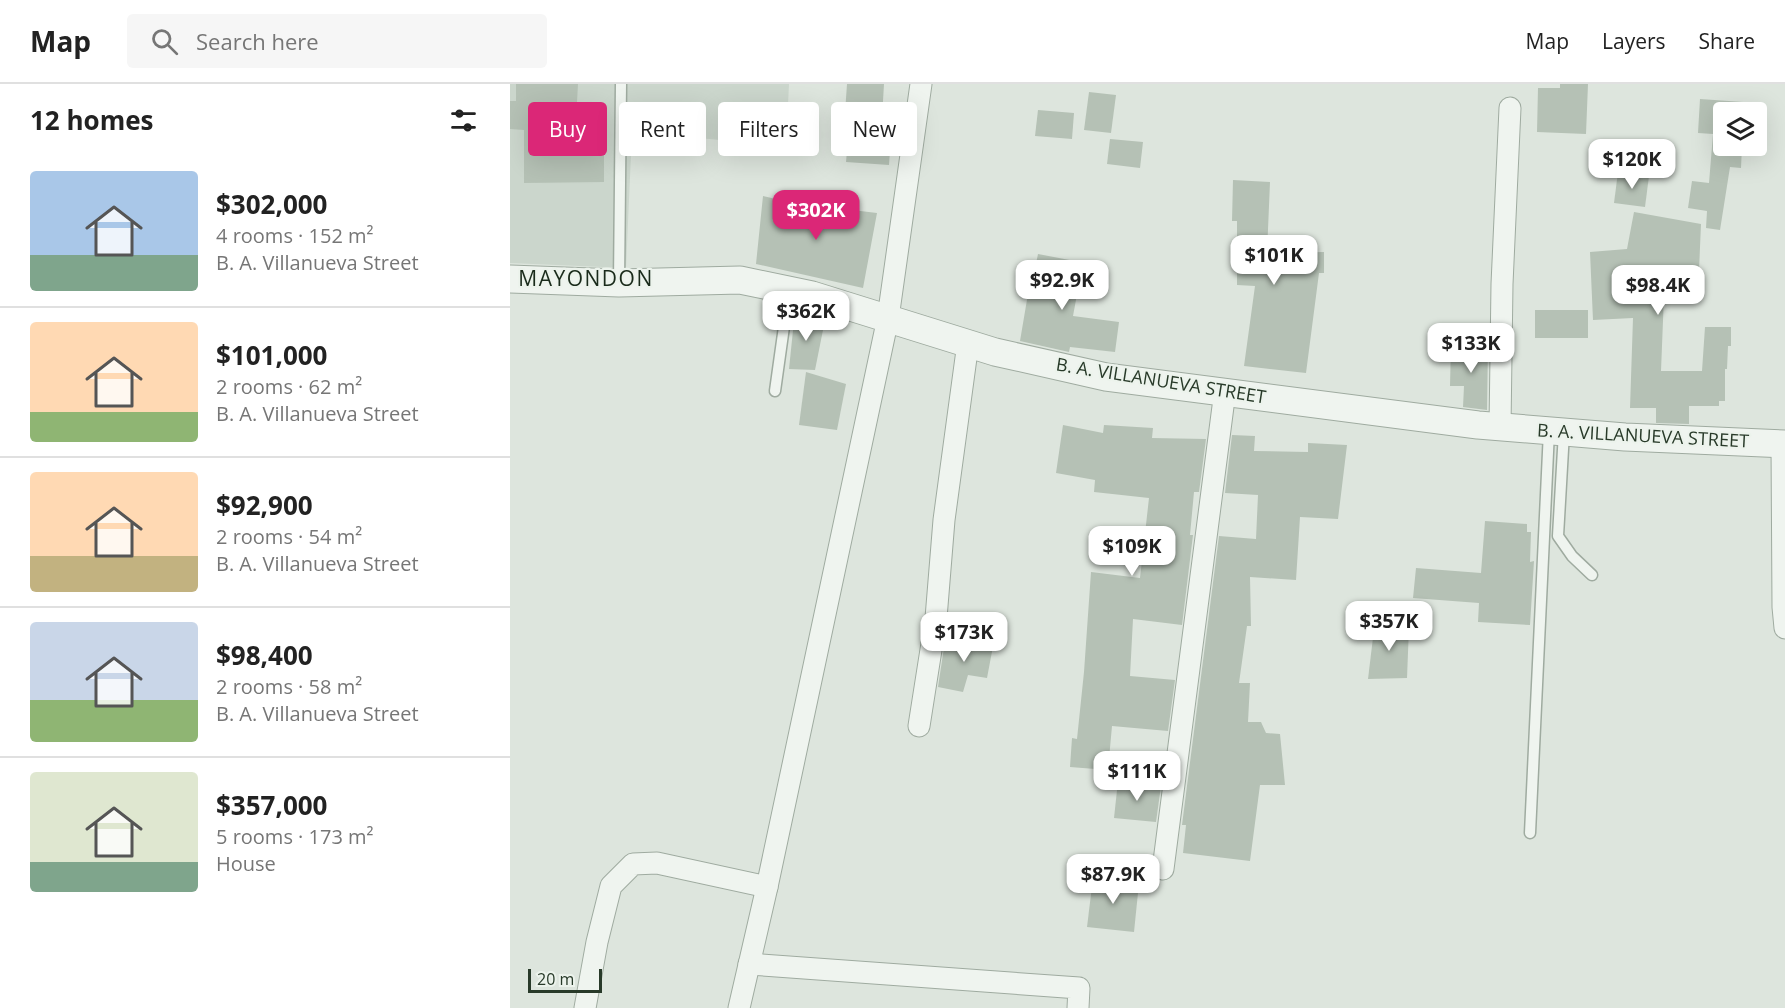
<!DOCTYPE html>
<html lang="en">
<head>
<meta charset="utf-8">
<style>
  body { margin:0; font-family:"Open Sans",sans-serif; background:#f6f6f6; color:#222; height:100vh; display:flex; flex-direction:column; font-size:22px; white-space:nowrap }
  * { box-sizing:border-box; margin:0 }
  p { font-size:20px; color:#767676 }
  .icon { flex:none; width:33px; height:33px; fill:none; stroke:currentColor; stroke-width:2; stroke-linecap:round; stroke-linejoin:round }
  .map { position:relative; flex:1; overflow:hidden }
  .side { display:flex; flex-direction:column; background:#fff; width:510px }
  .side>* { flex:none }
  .top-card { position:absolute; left:18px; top:18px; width:570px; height:54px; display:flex; gap:12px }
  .fabs { position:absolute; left:1203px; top:18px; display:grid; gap:12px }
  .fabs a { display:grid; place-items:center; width:54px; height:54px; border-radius:6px; background:#fff; box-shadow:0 6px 24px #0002; font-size:30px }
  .scale { position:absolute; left:18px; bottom:15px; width:74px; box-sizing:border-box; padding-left:6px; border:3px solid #283a29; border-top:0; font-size:16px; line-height:21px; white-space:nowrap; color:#283a29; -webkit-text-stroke:4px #ecf3ec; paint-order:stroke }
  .price { position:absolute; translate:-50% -51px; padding:0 14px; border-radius:12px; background:#fff; color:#222; font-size:20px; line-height:39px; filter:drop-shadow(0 2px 3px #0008) }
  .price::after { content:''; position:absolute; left:50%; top:36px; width:18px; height:14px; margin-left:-9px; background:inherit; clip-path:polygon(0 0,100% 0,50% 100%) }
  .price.on { background:#db2777; color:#fff }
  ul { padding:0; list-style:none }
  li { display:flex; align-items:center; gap:18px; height:150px; padding:0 30px }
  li+li { border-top:2px solid #e0e0e0 }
  li span { display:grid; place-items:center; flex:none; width:168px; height:120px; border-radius:6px; color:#555 }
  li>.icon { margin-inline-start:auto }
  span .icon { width:72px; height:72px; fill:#fffc; stroke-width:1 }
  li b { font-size:26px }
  h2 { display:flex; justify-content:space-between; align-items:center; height:72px; padding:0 30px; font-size:26px }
  .tag { padding:0 21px; border-radius:6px; background:#fff; box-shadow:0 6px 24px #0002; font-size:21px; line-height:54px }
  .tag.on { background:#db2777; color:#fff }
  header { display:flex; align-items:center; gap:36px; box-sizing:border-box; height:84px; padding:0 30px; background:#fff; border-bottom:2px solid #e0e0e0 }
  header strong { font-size:28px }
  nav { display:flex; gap:33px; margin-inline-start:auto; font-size:21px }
  .search { width:420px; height:54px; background:#f6f6f6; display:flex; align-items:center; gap:15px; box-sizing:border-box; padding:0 21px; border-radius:6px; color:#767676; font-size:22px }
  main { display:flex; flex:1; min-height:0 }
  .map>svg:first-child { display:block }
  .built { fill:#cbd6cc }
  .building { fill:#b5c1b5 }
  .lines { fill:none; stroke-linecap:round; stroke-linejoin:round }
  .service-casing { stroke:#9faba0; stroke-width:13 }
  .minor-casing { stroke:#9faba0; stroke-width:23 }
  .tertiary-casing { stroke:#9faba0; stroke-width:29 }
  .service { stroke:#eff4ef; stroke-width:10 }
  .minor { stroke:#eff4ef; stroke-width:21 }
  .tertiary { stroke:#eff4ef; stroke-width:27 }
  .labels { text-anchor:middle; stroke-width:4.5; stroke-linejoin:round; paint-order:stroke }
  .street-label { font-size:18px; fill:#283a29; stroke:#ecf3ec }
  .quarter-label { font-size:21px; letter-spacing:1.5px; fill:#1a2b1b; stroke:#ecf3ec }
</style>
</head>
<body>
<header>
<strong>Map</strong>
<div class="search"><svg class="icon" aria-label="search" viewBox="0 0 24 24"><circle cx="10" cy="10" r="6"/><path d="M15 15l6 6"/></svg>Search here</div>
<nav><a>Map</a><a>Layers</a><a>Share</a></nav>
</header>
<main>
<section class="side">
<h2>12 homes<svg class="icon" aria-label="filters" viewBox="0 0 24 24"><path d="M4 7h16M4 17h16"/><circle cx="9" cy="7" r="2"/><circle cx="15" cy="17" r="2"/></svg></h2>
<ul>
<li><span style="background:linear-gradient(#a9c7e8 70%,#7fa58c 0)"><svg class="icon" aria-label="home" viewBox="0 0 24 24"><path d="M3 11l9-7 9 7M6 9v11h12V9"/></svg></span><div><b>$302,000</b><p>4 rooms · 152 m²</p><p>B. A. Villanueva Street</p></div></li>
<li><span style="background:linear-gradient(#ffd9b3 75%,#8fb573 0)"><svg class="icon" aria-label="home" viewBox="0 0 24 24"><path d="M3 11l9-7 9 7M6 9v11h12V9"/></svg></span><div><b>$101,000</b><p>2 rooms · 62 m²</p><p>B. A. Villanueva Street</p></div></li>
<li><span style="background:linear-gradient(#ffd9b3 70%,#c2b280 0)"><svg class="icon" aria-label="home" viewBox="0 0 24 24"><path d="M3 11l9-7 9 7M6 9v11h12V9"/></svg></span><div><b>$92,900</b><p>2 rooms · 54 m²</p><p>B. A. Villanueva Street</p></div></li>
<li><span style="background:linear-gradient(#c9d6e8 65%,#8fb573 0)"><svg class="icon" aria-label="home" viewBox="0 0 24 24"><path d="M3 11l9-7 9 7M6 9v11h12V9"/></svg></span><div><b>$98,400</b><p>2 rooms · 58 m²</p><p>B. A. Villanueva Street</p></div></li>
<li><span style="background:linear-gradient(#dfe7d0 75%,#7fa58c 0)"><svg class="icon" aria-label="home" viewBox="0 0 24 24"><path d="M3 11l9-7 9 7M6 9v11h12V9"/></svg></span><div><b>$357,000</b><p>5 rooms · 173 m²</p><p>House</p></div></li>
</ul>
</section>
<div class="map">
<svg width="1275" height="924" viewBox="0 0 1275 924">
  <rect width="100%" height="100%" fill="#dde5dd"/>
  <!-- built -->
  <path class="built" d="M0,0H279L276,62L122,48L116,184L0,179Z"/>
  <!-- building -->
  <g class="building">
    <path d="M6,0H68L67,18L94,19V98L14,99V46L0,45V17H6Z"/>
    <path d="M337,0H374L371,51L381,52L379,81L336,78L339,43H334Z"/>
    <path d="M1050,0H1078L1076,50L1027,48L1028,4H1050Z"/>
    <path d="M579,8L606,11L601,49L574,46Z"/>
    <path d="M1190,15L1233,18V28H1214V62H1232L1231,84L1220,83L1210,146L1196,144L1197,127L1178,124L1182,97L1199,99L1203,50L1188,49Z"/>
    <path d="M528,26L564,29L562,55L525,52Z"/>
    <path d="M600,55L633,58L630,84L597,80Z"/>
    <path d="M1108,88L1139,92L1135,123L1104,119Z"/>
    <path d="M723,96L760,98L757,169L814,168V189H809L796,289L734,282L745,202L727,201V137H722Z"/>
    <path d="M253,112L309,125V122L367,129L353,204L246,180Z"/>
    <path d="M1124,128L1191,140L1189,187L1155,186L1151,287H1192L1195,243H1221V262H1218L1217,285H1215V317H1209V322H1179V340L1146,339V324H1120L1123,234L1083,236L1080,168L1117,165Z"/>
    <path d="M528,170L570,178L565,205H568L563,232L609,238L605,268L560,263L559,268L510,257L520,198L522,199Z"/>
    <rect x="1025" y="226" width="53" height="28"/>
    <path d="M285,227L315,236L305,286L279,285Z"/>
    <path d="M941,260L978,261L977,326L953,323L954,302H940Z"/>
    <path d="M296,288L336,300L327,346L289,341Z"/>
    <path d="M553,341L593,349L594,341L643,344L642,354L696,355L689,408H684L680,451H683L672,541L623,535L620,592L665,596L658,647L602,642L598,686L560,683L562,654L567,655L574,588L581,488L630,494L639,414L584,408L585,396L546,389Z"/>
    <path d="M722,351L745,352L744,367L798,368V359L837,361L828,435L790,433L786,496L740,493L741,542H737L729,599H740L738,638H751L756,649L770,650L775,701H750L740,777L673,769L676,741H672L709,452L746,455L748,411L715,409Z"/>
    <path d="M975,437L1017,440V448H1021L1020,478L1024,477L1020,541L968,538L969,519L903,514L906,484L971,489Z"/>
    <path d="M865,537L899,543L897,594L858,595Z"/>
    <path d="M435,557H484L477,594L458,591L453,608L428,603Z"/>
    <path d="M608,697L651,702L646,738L604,734Z"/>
    <path d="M583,794L629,799L624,848L577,843Z"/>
  </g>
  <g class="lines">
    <defs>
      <g id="service">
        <path d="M109,198L111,0"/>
        <path d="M265,307L279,207"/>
        <path d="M1054,348L1048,452L1062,472L1082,491"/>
        <path d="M1020,749L1039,347"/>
      </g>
      <g id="minor">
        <path d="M990,343L992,200L1000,24"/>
        <path d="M1272,360L1273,523L1275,544"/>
        <path d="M409,642L426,534L434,436L458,259"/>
        <path d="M653,785L715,307"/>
        <path d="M239,880L569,904L568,924"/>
        <path d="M75,924L87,858L101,802L123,780L147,779L257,803"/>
        <path d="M229,924L257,803L378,234L411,0"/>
      </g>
      <path id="tertiary" d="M0,195L109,199L230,196L302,211L485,268L596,293L968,341L1115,353L1275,360"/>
    </defs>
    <!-- service casing -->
    <use href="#service" class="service-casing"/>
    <!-- minor casing -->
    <use href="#minor" class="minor-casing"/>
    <!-- tertiary casing -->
    <use href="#tertiary" class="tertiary-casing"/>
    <!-- service -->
    <use href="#service" class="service"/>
    <!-- minor -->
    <use href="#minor" class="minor"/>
    <!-- tertiary -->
    <use href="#tertiary" class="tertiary"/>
  </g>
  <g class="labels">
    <!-- street labels -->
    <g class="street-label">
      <text transform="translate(651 297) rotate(9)" y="6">B. A. VILLANUEVA STREET</text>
      <text transform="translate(1133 352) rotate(3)" y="6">B. A. VILLANUEVA STREET</text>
    </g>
    <!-- quarter labels -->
    <g class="quarter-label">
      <text x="76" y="202">MAYONDON</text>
    </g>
  </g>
</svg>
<div class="fabs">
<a><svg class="icon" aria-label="layers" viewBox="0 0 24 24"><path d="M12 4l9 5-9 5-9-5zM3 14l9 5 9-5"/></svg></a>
</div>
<div class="scale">20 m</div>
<b class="price" style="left:1122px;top:106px">$120K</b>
<b class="price on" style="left:306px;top:157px">$302K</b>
<b class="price" style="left:764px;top:202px">$101K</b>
<b class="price" style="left:552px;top:227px">$92.9K</b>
<b class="price" style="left:1148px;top:232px">$98.4K</b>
<b class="price" style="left:296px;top:258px">$362K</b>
<b class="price" style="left:961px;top:290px">$133K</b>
<b class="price" style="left:622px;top:493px">$109K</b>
<b class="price" style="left:879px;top:568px">$357K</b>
<b class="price" style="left:454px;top:579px">$173K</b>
<b class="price" style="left:627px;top:718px">$111K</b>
<b class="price" style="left:603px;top:821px">$87.9K</b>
<div class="top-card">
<a class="tag on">Buy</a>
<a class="tag">Rent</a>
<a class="tag">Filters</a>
<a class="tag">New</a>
</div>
</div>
</main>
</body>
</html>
